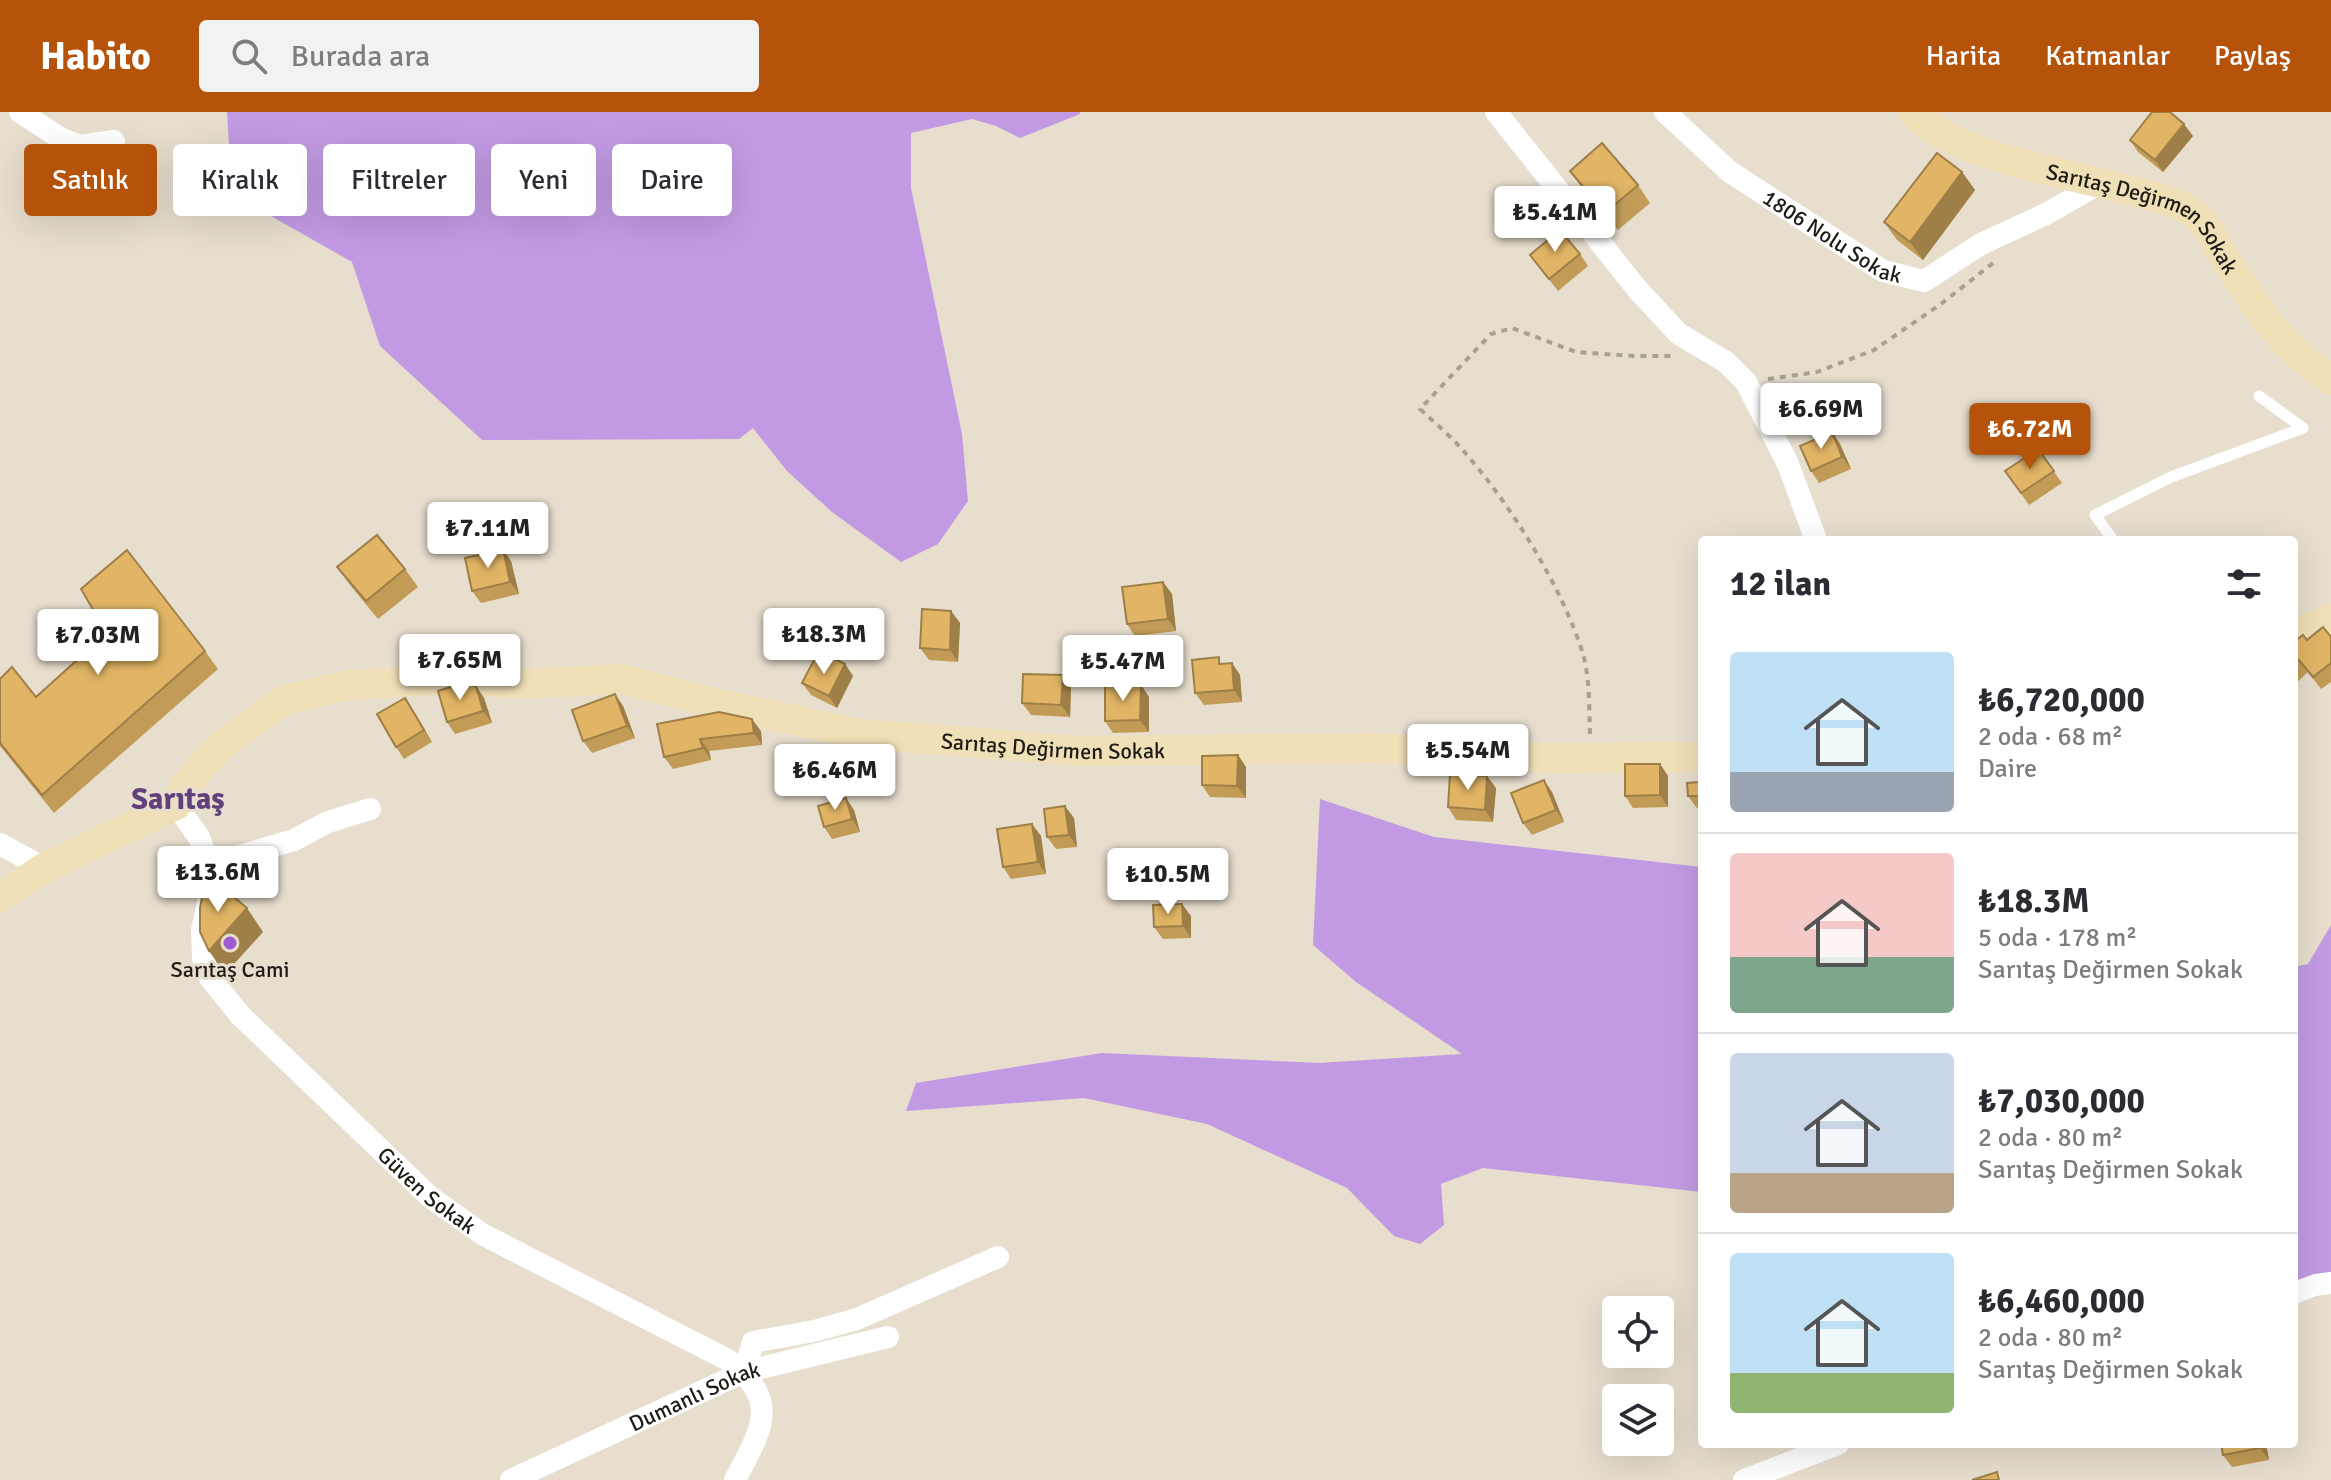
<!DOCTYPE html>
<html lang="tr">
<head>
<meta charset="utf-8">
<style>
  body { margin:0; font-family:Signika,sans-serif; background:#f2f2f3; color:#2b2b33; height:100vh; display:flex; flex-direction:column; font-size:30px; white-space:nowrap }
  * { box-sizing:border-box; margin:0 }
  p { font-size:26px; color:#7c7c81 }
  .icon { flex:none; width:44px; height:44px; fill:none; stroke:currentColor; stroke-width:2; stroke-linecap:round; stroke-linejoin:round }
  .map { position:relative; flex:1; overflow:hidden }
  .side { position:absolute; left:1698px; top:424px; width:600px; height:912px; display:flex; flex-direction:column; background:#fff; border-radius:8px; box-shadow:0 8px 32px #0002 }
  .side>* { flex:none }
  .top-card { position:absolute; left:24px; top:32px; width:760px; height:72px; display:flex; gap:16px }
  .fabs { position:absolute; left:1602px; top:1184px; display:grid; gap:16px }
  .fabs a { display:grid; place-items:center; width:72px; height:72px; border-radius:8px; background:#fff; box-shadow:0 8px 32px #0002; font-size:40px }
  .price { position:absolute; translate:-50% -68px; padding:0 18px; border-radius:8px; background:#fff; color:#222; font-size:26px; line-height:52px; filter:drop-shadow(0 2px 4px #0008) }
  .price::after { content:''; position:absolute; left:50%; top:48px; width:24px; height:18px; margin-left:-12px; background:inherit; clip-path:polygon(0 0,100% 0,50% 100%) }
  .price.on { background:#b45309; color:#fff }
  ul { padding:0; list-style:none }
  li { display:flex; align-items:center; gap:24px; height:200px; padding:0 32px }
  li+li { border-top:2px solid #e1e1e2 }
  li span { display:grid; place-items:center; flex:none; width:224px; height:160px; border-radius:8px; color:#555 }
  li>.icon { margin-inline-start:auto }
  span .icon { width:96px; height:96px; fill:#fffc; stroke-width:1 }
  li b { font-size:34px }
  h2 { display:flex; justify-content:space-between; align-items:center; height:96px; padding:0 32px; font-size:34px }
  .chip { padding:0 28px; border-radius:8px; background:#fff; box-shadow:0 8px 32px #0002; font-size:28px; line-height:72px }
  .chip.on { background:#b45309; color:#fff }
  header { display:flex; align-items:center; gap:48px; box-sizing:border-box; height:112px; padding:0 40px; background:#b45309; color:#fff }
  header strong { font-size:38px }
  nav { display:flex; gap:44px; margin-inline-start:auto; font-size:28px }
  .search { width:560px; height:72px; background:#f2f2f3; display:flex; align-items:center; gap:20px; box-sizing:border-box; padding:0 28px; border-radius:8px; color:#7c7c81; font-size:30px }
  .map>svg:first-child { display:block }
  .forest { fill:#c29ae3 }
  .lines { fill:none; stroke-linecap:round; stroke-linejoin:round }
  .path { stroke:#a7a093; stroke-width:4; stroke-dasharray:6 6; stroke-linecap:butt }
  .lane { stroke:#fff; stroke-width:11 }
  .street { stroke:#fff; stroke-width:22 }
  .secondary { stroke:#f0e0b8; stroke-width:30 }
  .wall { fill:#c29c57 }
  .shaded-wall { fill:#9e7f47 }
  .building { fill:#e1b565; stroke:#9e7f47; stroke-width:2 }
  .poi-dot { fill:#9f5bd0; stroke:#e7dece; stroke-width:3 }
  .labels { text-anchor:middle; stroke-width:6; stroke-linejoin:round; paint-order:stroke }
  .street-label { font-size:22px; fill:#1f1c16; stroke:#e7dece }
  .poi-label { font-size:22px; fill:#1f1c16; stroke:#e7dece }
  .district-label { font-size:30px; font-weight:bold; fill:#62417b; stroke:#e7dece }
</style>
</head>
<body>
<header>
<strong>Habito</strong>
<div class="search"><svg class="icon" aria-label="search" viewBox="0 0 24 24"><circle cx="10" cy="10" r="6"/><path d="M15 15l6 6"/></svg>Burada ara</div>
<nav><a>Harita</a><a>Katmanlar</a><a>Paylaş</a></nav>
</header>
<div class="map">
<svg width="2331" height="1368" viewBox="0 0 2331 1368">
  <rect width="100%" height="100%" fill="#e7dece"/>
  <!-- forest -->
  <g class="forest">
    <path d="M227,0H1080V2L1020,26L996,14L972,7L911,21V76L962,322L968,389L938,432L901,450L832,400L787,359L753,316L739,327L482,328L380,234L352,150L271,104L229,33Z"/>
    <path d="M1320,687L1434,725L1702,755V1080L1483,1056L1441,1072L1444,1113L1420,1132L1394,1124L1347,1076L1207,1012L1084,986L906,999L916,971L1102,941L1318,951L1462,942L1356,870L1313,833Z"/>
    <path d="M2331,813V1180L2294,1192V855L2308,852Z"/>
  </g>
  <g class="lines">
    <!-- path -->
    <g class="path">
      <path d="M1768,267L1817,260L1874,238L1941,192L1997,148"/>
      <path d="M1590,622C1589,596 1590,567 1583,542C1562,474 1508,388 1460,335C1448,322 1434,310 1420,297L1491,222L1512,216L1576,240L1634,244H1673"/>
    </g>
    <!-- lane -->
    <path class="lane" d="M2113,428L2095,403L2171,365L2303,316L2259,284"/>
    <!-- street -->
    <g class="street">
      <path d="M20,0L60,26L80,34L114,29"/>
      <path d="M1496,0L1638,178L1679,222L1726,250L1746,270L1788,352L1816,428"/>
      <path id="s1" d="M1665,0L1730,60L1883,159L1924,169L1981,132L2046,102L2102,70"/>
      <path id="s2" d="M176,693L199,725L209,753L208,791L202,818L203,846L210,866L240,903L430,1085L482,1122L728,1248C782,1289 761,1318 735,1368"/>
      <path d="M0,732L44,756"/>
      <path d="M209,753L294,728L328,710L370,697"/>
      <path d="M2294,1181L2316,1173L2331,1171"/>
      <path d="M744,1260L753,1230L814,1219L857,1207L998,1145"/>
      <path id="s3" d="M511,1368L744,1260L888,1225"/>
      <path d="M1744,1368L1838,1332"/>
    </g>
    <!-- secondary -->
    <g class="secondary">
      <path id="s4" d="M1913,0C1958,48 2076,62 2140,81C2157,86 2178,90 2192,100C2210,113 2218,137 2230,155C2261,203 2283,235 2331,268"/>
      <path d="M2294,522L2331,507"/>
      <path id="s5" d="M0,785L44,756L176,693L185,675L207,647L227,629L284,588L349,573L466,566L515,572L621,567L723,593L860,622L1081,639L1378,636L1548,646L1702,645"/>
    </g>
  </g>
  <!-- wall -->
  <g class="wall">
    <path d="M2193,24L2163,60L2138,40L2130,28Z"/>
    <path d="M1570,59L1638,73L1650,91L1618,118L1583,77Z"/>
    <path d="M1962,60L1975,78L1923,148L1897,128L1884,110Z"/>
    <path d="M1580,142L1588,154L1558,179L1530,143Z"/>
    <path d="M1832,320L1840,332L1851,357L1819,371L1811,359Z"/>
    <path d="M2038,337L2062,371L2029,393L2005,359Z"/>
    <path d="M511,449L519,482L481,491L472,479Z"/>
    <path d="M337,455L405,457L418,475L378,507L350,473Z"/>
    <path d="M1163,470L1172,482L1176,519L1135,524L1127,512Z"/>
    <path d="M951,499L960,511L958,550L929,548L920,536Z"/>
    <path d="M2331,525V570L2321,577L2308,560L2294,573V530Z"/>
    <path d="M205,539L218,557L54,701L0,634V567L36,585Z"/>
    <path d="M1223,551H1232L1240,563L1242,590L1204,593L1195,581Z"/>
    <path d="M845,552L853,564L837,596L811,583L802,571L826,554Z"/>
    <path d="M1063,563L1071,575L1070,605L1031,603L1022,591Z"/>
    <path d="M1141,573L1149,585V620L1113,621L1105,609Z"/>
    <path d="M476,574L484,586L492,611L455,622L447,610Z"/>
    <path d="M615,582L623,594L635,626L592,641L583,629Z"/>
    <path d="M405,586L432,630L404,647L396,635Z"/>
    <path d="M719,600L761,619L762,633L709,639L711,648L673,657L664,645Z"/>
    <path d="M1238,643L1246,655V686L1210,685L1202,673Z"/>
    <path d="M1660,652L1668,664V695L1633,696L1625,684Z"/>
    <path d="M1702,658V696H1697L1688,684L1699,670Z"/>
    <path d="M1496,676L1493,710L1456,708L1448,695Z"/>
    <path d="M1552,680L1564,710L1532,723L1523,711Z"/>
    <path d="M854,698L860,720L832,727L824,715Z"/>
    <path d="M1074,706L1077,735L1056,737L1047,725Z"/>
    <path d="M1032,712L1041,724L1046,762L1011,767L1003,755Z"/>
    <path d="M1191,804V826L1163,827L1154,815Z"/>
    <path d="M2221,1332H2266L2269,1348L2232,1355L2223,1343Z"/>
  </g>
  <!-- shaded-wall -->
  <g class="shaded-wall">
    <path d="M2184,12L2193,24L2163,60L2155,48Z"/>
    <path d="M1962,60L1975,78L1923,148L1910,130Z"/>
    <path d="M1832,320L1840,332L1851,357L1842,345Z"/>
    <path d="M503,437L511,449L519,482L510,470Z"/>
    <path d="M1163,470L1172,482L1176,519L1168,507Z"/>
    <path d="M951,499L960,511L958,550L950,538Z"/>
    <path d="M1232,551L1240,563L1242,590L1234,578Z"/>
    <path d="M845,552L853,564L837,596L829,584Z"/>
    <path d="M1063,563L1071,575L1070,605L1061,593Z"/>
    <path d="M1141,573L1149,585V620L1140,608Z"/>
    <path d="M476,574L484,586L492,611L483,599Z"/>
    <path d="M615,582L623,594L635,626L627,614Z"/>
    <path d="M405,586L413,598L432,630L424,618Z"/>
    <path d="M752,607L761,619L762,633L754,621Z"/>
    <path d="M700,627L709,639L711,648L703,636Z"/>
    <path d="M1238,643L1246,655V686L1237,674Z"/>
    <path d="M1660,652L1668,664V695L1660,683Z"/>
    <path d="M1487,664L1496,676L1493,710L1485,698Z"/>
    <path d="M1544,668L1552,680L1564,710L1556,698Z"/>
    <path d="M846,686L854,698L860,720L852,707Z"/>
    <path d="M1065,694L1074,706L1077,735L1069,723Z"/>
    <path d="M1032,712L1041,724L1046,762L1038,750Z"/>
    <path d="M1182,792L1191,804V826L1183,814Z"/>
    <path d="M247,796L263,820L225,862L209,839Z"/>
    <path d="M2260,1332H2266L2269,1348L2260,1336Z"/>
  </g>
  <!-- building -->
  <g class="building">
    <path d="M2152,0H2170L2184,12L2155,48L2130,28Z"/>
    <path d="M1602,31L1638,73L1605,101L1570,59Z"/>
    <path d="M1937,41L1962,60L1910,130L1884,110Z"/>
    <path d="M1560,118L1580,142L1549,167L1530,143Z"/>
    <path d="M1832,320L1842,345L1811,359L1800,334Z"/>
    <path d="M2038,337L2054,359L2021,381L2005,359Z"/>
    <path d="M377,423L405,457L366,489L337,455Z"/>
    <path d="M503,437L510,470L472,479L465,446Z"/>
    <path d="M127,438L205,539L42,683L0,631V567L12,555L36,585L107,521L81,477Z"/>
    <path d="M1163,470L1168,507L1127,512L1122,475Z"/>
    <path d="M922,497L951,499L950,538L920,536Z"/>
    <path d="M2323,515L2331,525V551L2313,565L2299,548L2294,553V530L2303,523L2307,528Z"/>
    <path d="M831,545L845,552L829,584L802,571L814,548L826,554Z"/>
    <path d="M1219,545V552L1232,551L1234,578L1195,581L1192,548Z"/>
    <path d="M1023,562L1063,563L1061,593L1022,591Z"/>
    <path d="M460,572L476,574L483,599L447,610L438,579Z"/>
    <path d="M1105,573H1141L1140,608L1105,609Z"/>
    <path d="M615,582L627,614L583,629L572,598Z"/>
    <path d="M405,586L424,618L396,635L377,602Z"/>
    <path d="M719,600L752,607L754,621L700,627L703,636L664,645L657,612Z"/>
    <path d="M1238,643L1237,674L1202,673V644Z"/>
    <path d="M1625,652H1660V683L1625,684Z"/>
    <path d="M1699,658H1702V684H1688L1687,671L1699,670Z"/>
    <path d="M1450,662L1487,664L1485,698L1448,695Z"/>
    <path d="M1544,668L1556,698L1523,711L1511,681Z"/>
    <path d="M846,686L852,707L824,715L818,694Z"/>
    <path d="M1065,694L1069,723L1047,725L1044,697Z"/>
    <path d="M1032,712L1038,750L1003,755L997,717Z"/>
    <path d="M215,769L247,796L209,839L200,820V796L202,785Z"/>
    <path d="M1182,792L1183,814L1154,815L1153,793Z"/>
    <path d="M2221,1332H2260V1336L2223,1343Z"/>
    <path d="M1997,1360L1999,1368H1972Z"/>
  </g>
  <!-- markers -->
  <circle class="poi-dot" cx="230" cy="831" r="8"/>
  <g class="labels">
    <!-- street labels -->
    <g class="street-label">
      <text dy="8" stroke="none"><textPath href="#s4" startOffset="260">Sarıtaş Değirmen Sokak</textPath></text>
      <text dy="8" stroke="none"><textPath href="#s1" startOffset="210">1806 Nolu Sokak</textPath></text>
      <text dy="8" stroke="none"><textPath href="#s5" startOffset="1130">Sarıtaş Değirmen Sokak</textPath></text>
      <text dy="8" stroke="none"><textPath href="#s2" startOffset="488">Güven Sokak</textPath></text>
      <text dy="8" stroke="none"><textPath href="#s3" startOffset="202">Dumanlı Sokak</textPath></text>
    </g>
    <!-- poi labels -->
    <g class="poi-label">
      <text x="230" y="865">Sarıtaş Cami</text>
    </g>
    <!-- district labels -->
    <g class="district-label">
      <text x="178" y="697">Sarıtaş</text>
    </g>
  </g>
</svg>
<div class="fabs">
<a><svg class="icon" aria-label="locate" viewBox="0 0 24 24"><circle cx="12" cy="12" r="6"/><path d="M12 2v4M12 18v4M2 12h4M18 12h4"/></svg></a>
<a><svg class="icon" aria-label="layers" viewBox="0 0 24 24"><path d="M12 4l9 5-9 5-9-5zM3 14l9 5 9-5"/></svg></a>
</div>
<b class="price" style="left:1555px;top:142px">₺5.41M</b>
<b class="price" style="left:1821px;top:339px">₺6.69M</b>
<b class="price on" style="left:2030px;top:359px">₺6.72M</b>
<b class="price" style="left:488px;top:458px">₺7.11M</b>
<b class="price" style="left:824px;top:564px">₺18.3M</b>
<b class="price" style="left:98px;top:565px">₺7.03M</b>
<b class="price" style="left:460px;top:590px">₺7.65M</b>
<b class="price" style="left:1123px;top:591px">₺5.47M</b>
<b class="price" style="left:1468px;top:680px">₺5.54M</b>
<b class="price" style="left:835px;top:700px">₺6.46M</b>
<b class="price" style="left:218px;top:802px">₺13.6M</b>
<b class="price" style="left:1168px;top:804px">₺10.5M</b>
<div class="top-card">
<a class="chip on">Satılık</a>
<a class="chip">Kiralık</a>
<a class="chip">Filtreler</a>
<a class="chip">Yeni</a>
<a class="chip">Daire</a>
</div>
<section class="side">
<h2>12 ilan<svg class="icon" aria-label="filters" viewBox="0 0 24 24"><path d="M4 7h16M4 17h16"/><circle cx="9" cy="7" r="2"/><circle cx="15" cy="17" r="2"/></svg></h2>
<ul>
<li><span style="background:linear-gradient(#bfe0f5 75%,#9aa5b1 0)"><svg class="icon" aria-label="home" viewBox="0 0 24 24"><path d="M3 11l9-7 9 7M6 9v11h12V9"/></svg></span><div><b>₺6,720,000</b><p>2 oda · 68 m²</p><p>Daire</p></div></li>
<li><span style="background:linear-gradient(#f6c9c9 65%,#7fa58c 0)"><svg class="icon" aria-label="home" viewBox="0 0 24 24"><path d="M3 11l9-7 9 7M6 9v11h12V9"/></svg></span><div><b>₺18.3M</b><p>5 oda · 178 m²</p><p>Sarıtaş Değirmen Sokak</p></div></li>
<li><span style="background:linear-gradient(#c9d6e8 75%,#b9a48a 0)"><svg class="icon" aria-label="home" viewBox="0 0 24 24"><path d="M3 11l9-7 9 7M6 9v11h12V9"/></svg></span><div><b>₺7,030,000</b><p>2 oda · 80 m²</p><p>Sarıtaş Değirmen Sokak</p></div></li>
<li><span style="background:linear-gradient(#bfe0f5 75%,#8fb573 0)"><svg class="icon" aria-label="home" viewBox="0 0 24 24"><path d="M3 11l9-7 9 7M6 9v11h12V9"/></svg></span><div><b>₺6,460,000</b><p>2 oda · 80 m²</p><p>Sarıtaş Değirmen Sokak</p></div></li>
</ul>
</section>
</div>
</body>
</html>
